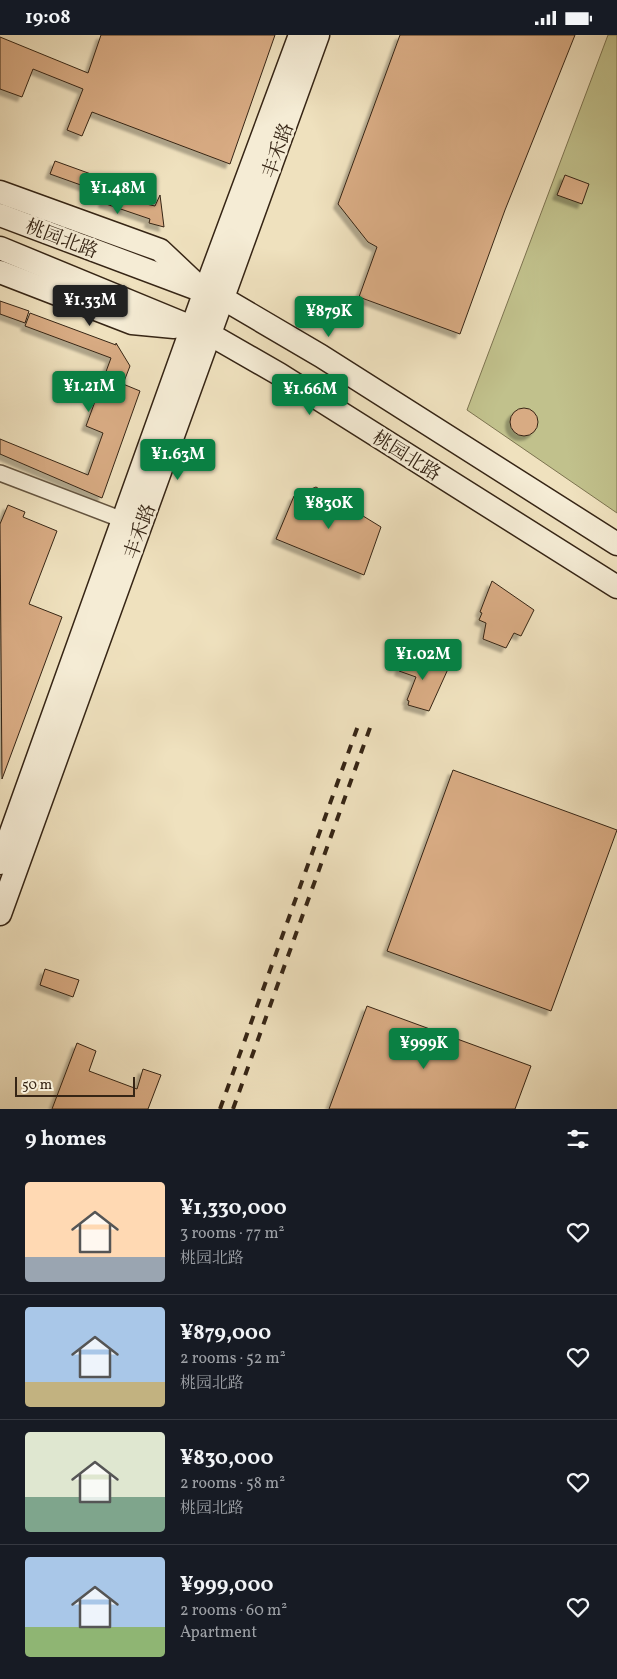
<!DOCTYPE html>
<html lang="en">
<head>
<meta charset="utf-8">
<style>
  body { margin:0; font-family:Vollkorn,"Noto Serif SC",serif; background:#20242c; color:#f1f3f6; height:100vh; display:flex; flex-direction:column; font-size:19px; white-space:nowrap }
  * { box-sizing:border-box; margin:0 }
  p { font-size:16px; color:#9ea1a6 }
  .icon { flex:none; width:28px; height:28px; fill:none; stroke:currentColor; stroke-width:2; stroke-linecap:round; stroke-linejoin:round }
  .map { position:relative; height:1074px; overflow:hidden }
  .details { display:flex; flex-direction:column; background:#171b24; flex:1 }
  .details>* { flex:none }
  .scale { position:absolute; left:15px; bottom:12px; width:120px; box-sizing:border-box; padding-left:5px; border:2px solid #362515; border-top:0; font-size:14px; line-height:18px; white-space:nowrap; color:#362515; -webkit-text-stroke:4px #f5ecd5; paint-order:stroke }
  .price { position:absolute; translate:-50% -42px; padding:0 11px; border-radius:5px; background:#0b8043; color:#fff; font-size:16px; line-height:32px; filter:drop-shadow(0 1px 2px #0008) }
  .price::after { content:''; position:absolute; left:50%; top:30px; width:15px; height:11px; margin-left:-8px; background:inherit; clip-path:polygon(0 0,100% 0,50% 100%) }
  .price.active { background:#222; color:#fff }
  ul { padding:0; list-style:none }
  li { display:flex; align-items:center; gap:15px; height:125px; padding:0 25px }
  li+li { border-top:1px solid #363941 }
  li span { display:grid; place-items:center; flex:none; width:140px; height:100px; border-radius:5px; color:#555 }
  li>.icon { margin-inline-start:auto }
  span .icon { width:60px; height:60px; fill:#fffc; stroke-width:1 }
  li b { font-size:21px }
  h2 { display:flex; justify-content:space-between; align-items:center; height:60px; padding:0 25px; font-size:21px }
  .status { display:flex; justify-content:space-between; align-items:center; height:35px; padding:0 25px; background:#171b24; direction:ltr }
  .status svg { height:14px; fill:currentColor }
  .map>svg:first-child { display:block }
  .green { fill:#c1c18c; stroke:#7c7350 }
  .building { fill:#d8ab83; stroke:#362515; filter:url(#shadow) }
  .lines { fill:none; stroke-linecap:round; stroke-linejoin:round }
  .street-casing { stroke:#64543f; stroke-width:18 }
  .secondary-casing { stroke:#362515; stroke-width:25 }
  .street { stroke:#f5ecd5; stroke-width:15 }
  .secondary { stroke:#f5ecd5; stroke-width:22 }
  .rail { stroke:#362515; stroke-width:4; stroke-dasharray:9 9; stroke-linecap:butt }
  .labels { text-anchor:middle; stroke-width:5; stroke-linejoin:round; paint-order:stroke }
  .street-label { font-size:19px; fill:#362515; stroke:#f5ecd5 }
</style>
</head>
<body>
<div class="status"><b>19:08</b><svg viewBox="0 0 49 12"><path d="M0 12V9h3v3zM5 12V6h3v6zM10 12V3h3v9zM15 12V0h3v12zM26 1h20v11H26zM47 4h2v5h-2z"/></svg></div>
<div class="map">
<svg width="617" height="1074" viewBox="0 0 617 1074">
  <defs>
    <filter id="shadow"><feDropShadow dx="-4.5" dy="4.5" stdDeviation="1" flood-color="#0004"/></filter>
  </defs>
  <rect width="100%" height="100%" fill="#efe1be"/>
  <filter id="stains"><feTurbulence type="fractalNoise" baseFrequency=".004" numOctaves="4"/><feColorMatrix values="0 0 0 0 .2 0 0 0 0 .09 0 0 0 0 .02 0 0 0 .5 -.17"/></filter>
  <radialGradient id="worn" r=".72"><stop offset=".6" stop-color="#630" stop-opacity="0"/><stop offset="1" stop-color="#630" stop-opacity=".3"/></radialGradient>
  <!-- green -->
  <path class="green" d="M608,0H617V478L467,375Z"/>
  <!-- building -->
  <g class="building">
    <path d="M101,0H275L230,129L92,77L82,101L67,95L83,54L33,34L22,62L0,54V2L88,38Z"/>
    <path d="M400,0H575L505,175L460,299L359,262L377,212L368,207L338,169Z"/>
    <path d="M55,126L149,160L146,169L155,171L160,160L164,192L149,188L150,184L103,168L106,159L50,139Z"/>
    <path d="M565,140L589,149L582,169L557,160Z"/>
    <path d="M0,266L29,276L25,288L0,279Z"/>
    <path d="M30,278L116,310V308L130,331L123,349L140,356L102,463L0,419V404L88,440L103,398L86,391L111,323L25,291Z"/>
    <circle cx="524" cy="387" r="14"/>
    <path d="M316,452L381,492L364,540L276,504L294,461Z"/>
    <path d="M8,470L25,477L23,482L57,496L29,569L62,582L2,744L0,489Z"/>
    <path d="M492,546L534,575L521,601L514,598L506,613L483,604L486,588L479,585L482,578L480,577Z"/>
    <path d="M406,618L448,634L429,676L408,670L409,666L407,665L416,642L399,636Z"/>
    <path d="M453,735L617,795L551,976L387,916Z"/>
    <path d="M45,934L79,945L73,962L40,950Z"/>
    <path d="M367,971L531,1031L515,1074H329Z"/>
    <path d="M77,1008L96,1016L89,1036L137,1054L143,1034L161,1040L148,1074H52Z"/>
  </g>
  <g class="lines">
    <defs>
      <path id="street" d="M0,438L123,485"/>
      <g id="secondary">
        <path d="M0,157L160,215L196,249"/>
        <path d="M0,180L224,264L321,321L617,509"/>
        <path d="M0,213L211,300L279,339L617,552"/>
        <path d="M0,237L132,288L174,292"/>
        <path d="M0,828L205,256L300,0"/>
        <path d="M0,879L318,0"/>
      </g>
    </defs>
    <!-- street casing -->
    <use href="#street" class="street-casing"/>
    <!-- secondary casing -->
    <use href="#secondary" class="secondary-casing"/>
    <!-- street -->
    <use href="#street" class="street"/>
    <!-- secondary -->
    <use href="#secondary" class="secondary"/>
    <!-- rail -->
    <g class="rail">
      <path d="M220,1074L359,688"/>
      <path d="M233,1074L371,690"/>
    </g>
  </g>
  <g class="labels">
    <!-- street labels -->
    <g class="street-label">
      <text transform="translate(277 115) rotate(-70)" y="7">丰禾路</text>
      <text transform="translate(62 203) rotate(21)" y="7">桃园北路</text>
      <text transform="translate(407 420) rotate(32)" y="7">桃园北路</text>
      <text transform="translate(139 496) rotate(-70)" y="7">丰禾路</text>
    </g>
  </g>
  <rect width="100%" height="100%" filter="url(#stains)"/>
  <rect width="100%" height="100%" fill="url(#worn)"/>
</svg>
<div class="scale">50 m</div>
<b class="price" style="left:118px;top:180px">¥1.48M</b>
<b class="price active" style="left:90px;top:292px">¥1.33M</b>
<b class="price" style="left:329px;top:303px">¥879K</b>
<b class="price" style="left:89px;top:378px">¥1.21M</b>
<b class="price" style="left:310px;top:381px">¥1.66M</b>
<b class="price" style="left:178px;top:446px">¥1.63M</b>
<b class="price" style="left:329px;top:495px">¥830K</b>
<b class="price" style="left:423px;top:646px">¥1.02M</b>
<b class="price" style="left:424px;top:1035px">¥999K</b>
</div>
<section class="details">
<h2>9 homes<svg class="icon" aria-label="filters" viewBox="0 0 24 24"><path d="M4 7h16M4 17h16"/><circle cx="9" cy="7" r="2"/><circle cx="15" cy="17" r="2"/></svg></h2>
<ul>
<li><span style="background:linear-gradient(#ffd9b3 75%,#9aa5b1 0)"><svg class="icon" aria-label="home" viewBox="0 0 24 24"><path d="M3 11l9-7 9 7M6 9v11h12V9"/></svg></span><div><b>¥1,330,000</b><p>3 rooms · 77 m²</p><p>桃园北路</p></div><svg class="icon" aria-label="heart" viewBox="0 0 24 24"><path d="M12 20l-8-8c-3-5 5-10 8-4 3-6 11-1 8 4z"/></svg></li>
<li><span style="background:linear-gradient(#a9c7e8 75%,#c2b280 0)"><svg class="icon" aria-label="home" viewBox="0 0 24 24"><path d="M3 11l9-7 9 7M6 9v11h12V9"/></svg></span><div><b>¥879,000</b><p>2 rooms · 52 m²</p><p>桃园北路</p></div><svg class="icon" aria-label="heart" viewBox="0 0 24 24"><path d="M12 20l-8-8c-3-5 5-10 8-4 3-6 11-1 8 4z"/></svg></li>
<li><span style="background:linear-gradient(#dfe7d0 65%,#7fa58c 0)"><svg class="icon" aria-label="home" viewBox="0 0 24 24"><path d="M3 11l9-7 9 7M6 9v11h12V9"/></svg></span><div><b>¥830,000</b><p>2 rooms · 58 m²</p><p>桃园北路</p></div><svg class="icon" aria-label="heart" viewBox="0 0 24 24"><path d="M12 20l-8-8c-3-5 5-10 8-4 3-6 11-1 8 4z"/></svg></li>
<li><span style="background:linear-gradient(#a9c7e8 70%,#8fb573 0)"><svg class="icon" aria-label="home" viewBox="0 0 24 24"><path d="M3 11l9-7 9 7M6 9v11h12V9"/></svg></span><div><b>¥999,000</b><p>2 rooms · 60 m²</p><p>Apartment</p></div><svg class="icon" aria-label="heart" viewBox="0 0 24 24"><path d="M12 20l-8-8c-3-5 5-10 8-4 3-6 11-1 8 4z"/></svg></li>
</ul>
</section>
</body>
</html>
